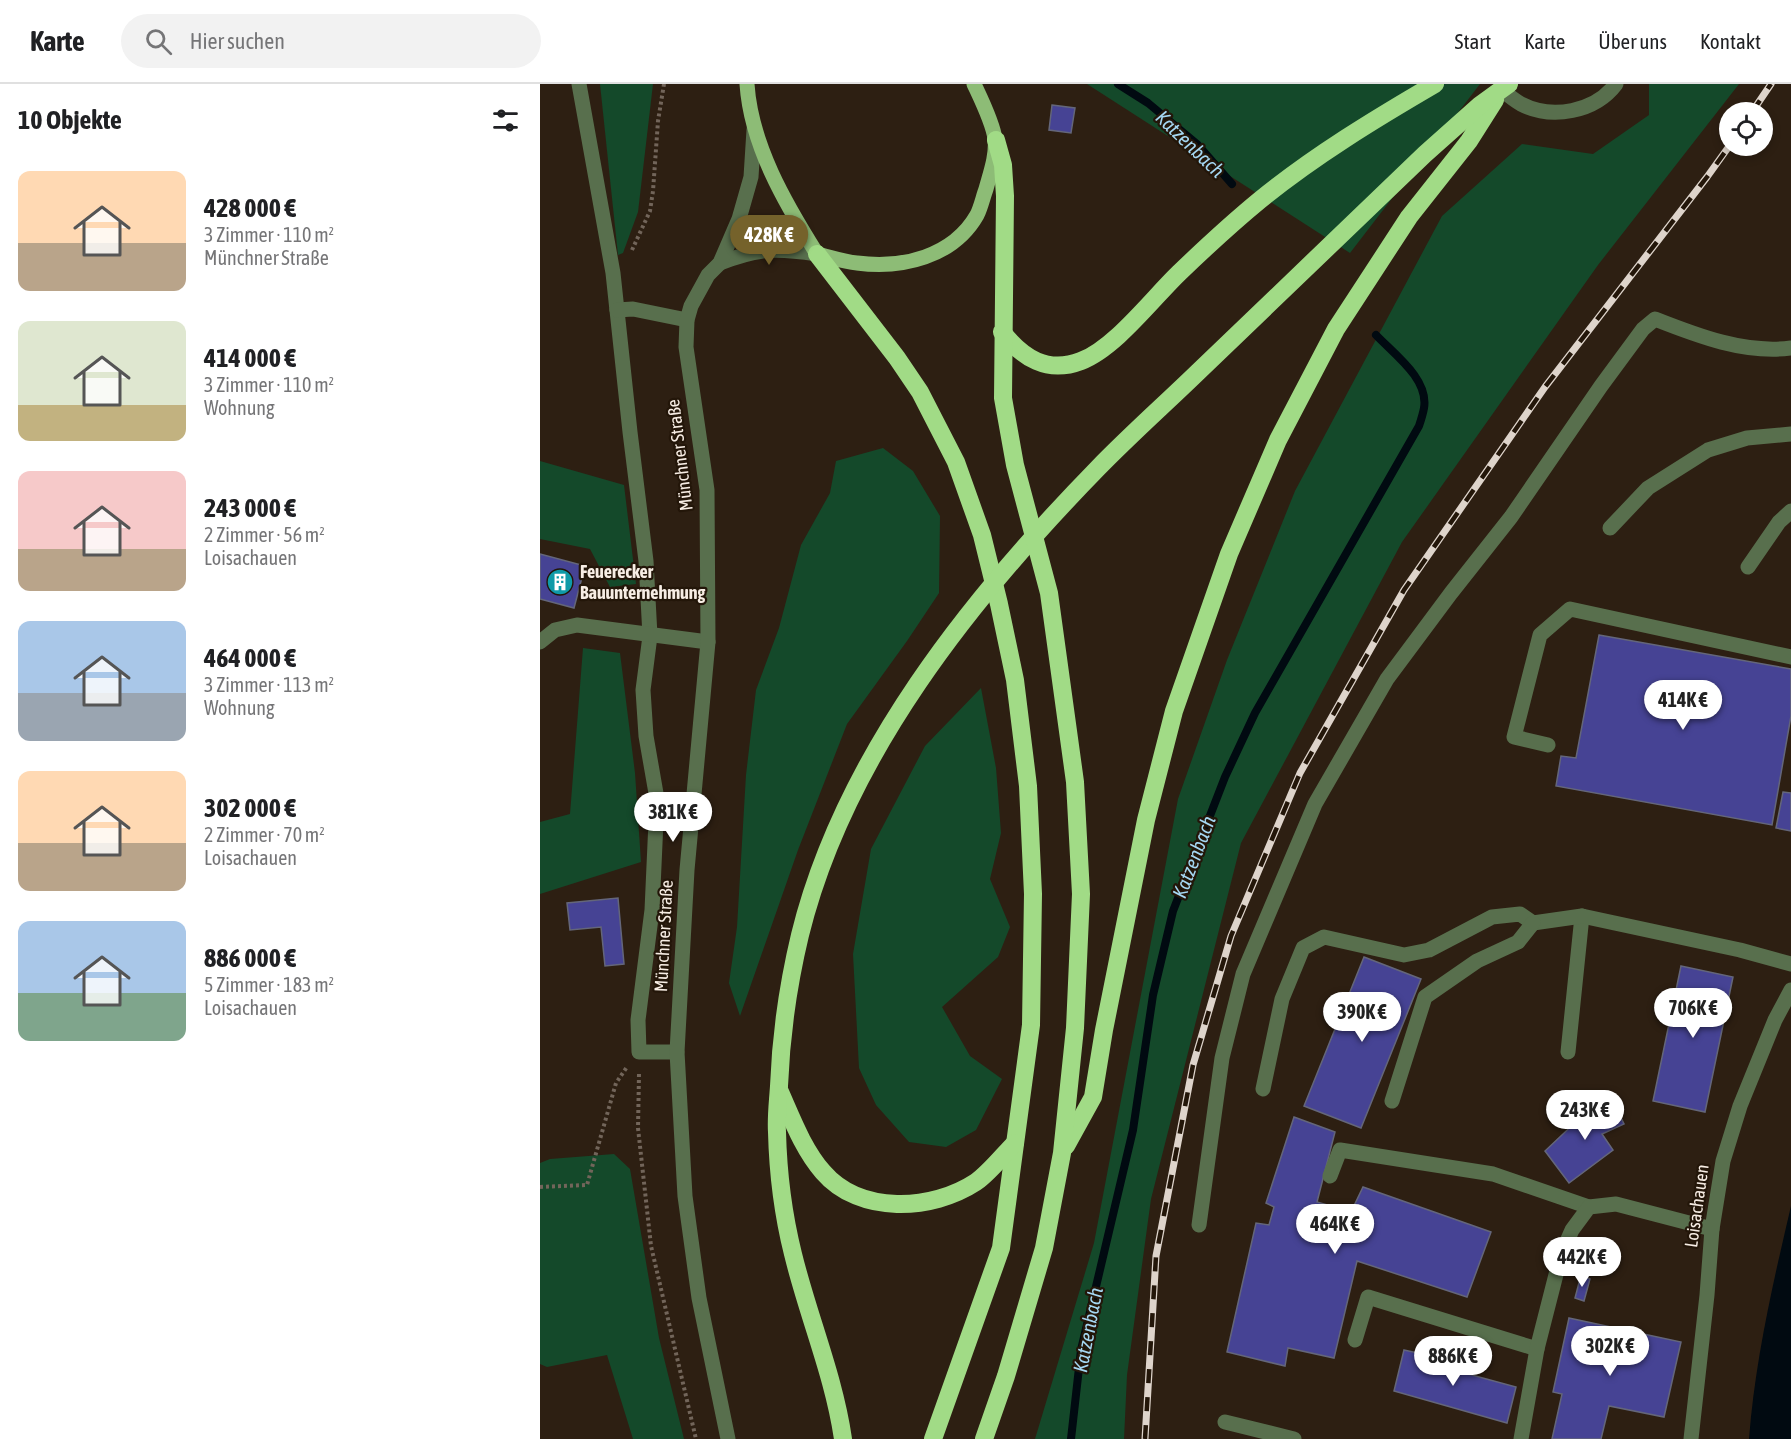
<!DOCTYPE html>
<html lang="de">
<head>
<meta charset="utf-8">
<style>
  body { margin:0; font-family:"Asap Condensed",sans-serif; background:#f2f2f2; color:#202124; height:100vh; display:flex; flex-direction:column; font-size:22px; white-space:nowrap }
  * { box-sizing:border-box; margin:0 }
  p { font-size:20px; color:#757577 }
  .icon { flex:none; width:33px; height:33px; fill:none; stroke:currentColor; stroke-width:2; stroke-linecap:round; stroke-linejoin:round }
  .map { position:relative; flex:1; overflow:hidden }
  .panel { display:flex; flex-direction:column; background:#fff; width:540px }
  .panel>* { flex:none }
  .fabs { position:absolute; left:1179px; top:18px; display:grid; gap:12px }
  .fabs a { display:grid; place-items:center; width:54px; height:54px; border-radius:50%; background:#fff; box-shadow:0 3px 9px #0003; font-size:30px }
  .price { position:absolute; translate:-50% -51px; padding:0 14px; border-radius:21px; background:#fff; color:#222; font-size:20px; line-height:39px; filter:drop-shadow(0 2px 3px #0008) }
  .price::after { content:''; position:absolute; left:50%; top:36px; width:18px; height:14px; margin-left:-9px; background:inherit; clip-path:polygon(0 0,100% 0,50% 100%) }
  .price.active { background:#75622b; color:#fff }
  ul { padding:0; list-style:none }
  li { display:flex; align-items:center; gap:18px; height:150px; padding:0 18px }
  li span { display:grid; place-items:center; flex:none; width:168px; height:120px; border-radius:12px; color:#555 }
  li>.icon { margin-inline-start:auto }
  span .icon { width:72px; height:72px; fill:#fffc; stroke-width:1 }
  li b { font-size:26px }
  h2 { display:flex; justify-content:space-between; align-items:center; height:72px; padding:0 18px; font-size:26px }
  header { display:flex; align-items:center; gap:36px; box-sizing:border-box; height:84px; padding:0 30px; background:#fff; border-bottom:2px solid #e0e0e0 }
  header strong { font-size:28px }
  nav { display:flex; gap:33px; margin-inline-start:auto; font-size:21px }
  .search { width:420px; height:54px; background:#f2f2f2; display:flex; align-items:center; gap:15px; box-sizing:border-box; padding:0 21px; border-radius:33px; color:#757577; font-size:22px }
  main { display:flex; flex:1; min-height:0 }
  .map>svg:first-child { display:block }
  .green { fill:#14492a }
  .water { fill:#010a11 }
  .lines { fill:none; stroke-linecap:round; stroke-linejoin:round }
  .stream { stroke:#010a11; stroke-width:8 }
  .building { fill:#464394; stroke:#64667a; stroke-width:1.5 }
  .path { stroke:#72655a; stroke-width:4; stroke-dasharray:3 3; stroke-linecap:butt }
  .minor { stroke:#586f4d; stroke-width:15 }
  .major { stroke:#8dbc76; stroke-width:15 }
  .highway { stroke:#a1db86; stroke-width:18 }
  .rail-casing { stroke:#ded4cb; stroke-width:7 }
  .rail { stroke:#231609; stroke-width:4.5; stroke-dasharray:14; stroke-linecap:butt }
  .labels { text-anchor:middle; stroke-width:4.5; stroke-linejoin:round; paint-order:stroke }
  .street-label { font-size:18px; fill:#f7ede4; stroke:#231609 }
  .poi-label { font-size:18px; font-weight:bold; fill:#f7ede4; stroke:#231609; text-anchor:start }
  .water-label { font-size:20px; font-style:italic; fill:#a5d7f2; stroke:#231609 }
</style>
</head>
<body>
<header>
<strong>Karte</strong>
<div class="search"><svg class="icon" aria-label="search" viewBox="0 0 24 24"><circle cx="10" cy="10" r="6"/><path d="M15 15l6 6"/></svg>Hier suchen</div>
<nav><a>Start</a><a>Karte</a><a>Über uns</a><a>Kontakt</a></nav>
</header>
<main>
<section class="panel">
<h2>10 Objekte<svg class="icon" aria-label="filters" viewBox="0 0 24 24"><path d="M4 7h16M4 17h16"/><circle cx="9" cy="7" r="2"/><circle cx="15" cy="17" r="2"/></svg></h2>
<ul>
<li><span style="background:linear-gradient(#ffd9b3 60%,#b9a48a 0)"><svg class="icon" aria-label="home" viewBox="0 0 24 24"><path d="M3 11l9-7 9 7M6 9v11h12V9"/></svg></span><div><b>428 000 €</b><p>3 Zimmer · 110 m²</p><p>Münchner Straße</p></div></li>
<li><span style="background:linear-gradient(#dfe7d0 70%,#c2b280 0)"><svg class="icon" aria-label="home" viewBox="0 0 24 24"><path d="M3 11l9-7 9 7M6 9v11h12V9"/></svg></span><div><b>414 000 €</b><p>3 Zimmer · 110 m²</p><p>Wohnung</p></div></li>
<li><span style="background:linear-gradient(#f6c9c9 65%,#b9a48a 0)"><svg class="icon" aria-label="home" viewBox="0 0 24 24"><path d="M3 11l9-7 9 7M6 9v11h12V9"/></svg></span><div><b>243 000 €</b><p>2 Zimmer · 56 m²</p><p>Loisachauen</p></div></li>
<li><span style="background:linear-gradient(#a9c7e8 60%,#9aa5b1 0)"><svg class="icon" aria-label="home" viewBox="0 0 24 24"><path d="M3 11l9-7 9 7M6 9v11h12V9"/></svg></span><div><b>464 000 €</b><p>3 Zimmer · 113 m²</p><p>Wohnung</p></div></li>
<li><span style="background:linear-gradient(#ffd9b3 60%,#b9a48a 0)"><svg class="icon" aria-label="home" viewBox="0 0 24 24"><path d="M3 11l9-7 9 7M6 9v11h12V9"/></svg></span><div><b>302 000 €</b><p>2 Zimmer · 70 m²</p><p>Loisachauen</p></div></li>
<li><span style="background:linear-gradient(#a9c7e8 60%,#7fa58c 0)"><svg class="icon" aria-label="home" viewBox="0 0 24 24"><path d="M3 11l9-7 9 7M6 9v11h12V9"/></svg></span><div><b>886 000 €</b><p>5 Zimmer · 183 m²</p><p>Loisachauen</p></div></li>
</ul>
</section>
<div class="map">
<svg width="1251" height="1355" viewBox="0 0 1251 1355">
  <rect width="100%" height="100%" fill="#2d1f12"/>
  <!-- green -->
  <g class="green">
    <path d="M60,0H113L98,128L83,169L78,171Z"/>
    <path d="M547,0H940L810,169Z"/>
    <path d="M1109,0H1199L1058,181L862,458L701,759L611,1115L587,1291L584,1355H495L554,1159L638,715L687,576L755,407L902,132L982,60L1053,70L1109,31Z"/>
    <path d="M343,364L373,387L400,432L399,509L367,557L307,640L258,766L200,932L189,899L197,843L206,691L216,606L239,544L261,461L290,409L296,377Z"/>
    <path d="M0,377L84,401L96,500L70,503L50,465L0,455Z"/>
    <path d="M43,564L80,569L95,689L101,778L0,810V738L30,730Z"/>
    <path d="M441,604L456,684L461,749L450,795L470,843L458,873L402,923L430,972L462,995L436,1046L406,1063L369,1058L336,1021L319,984L313,870L331,765L385,662Z"/>
    <path d="M74,1070L90,1085L119,1254L144,1355H93L67,1271L7,1283L0,1280V1079L10,1075Z"/>
  </g>
  <!-- water -->
  <path class="water" d="M1251,1122V1355H1209C1215,1276 1233,1199 1251,1122Z"/>
  <g class="lines">
    <!-- stream -->
    <g class="stream">
      <path d="M578,0L608,19L657,60L692,100"/>
      <path d="M531,1355L541,1266L593,1046L613,911L633,827L685,693L715,629L879,342C881,336 883,330 884,324C889,295 854,270 836,251"/>
    </g>
  </g>
  <!-- building -->
  <g class="building">
    <path d="M512,21L535,24L531,49L509,46Z"/>
    <path d="M0,470L45,482L34,524L0,515Z"/>
    <path d="M1059,551L1251,585V632L1232,741L1016,702L1021,672L1036,674Z"/>
    <path d="M1243,708L1251,709V747L1236,744Z"/>
    <path d="M78,814L84,880L65,882L61,843L30,846L27,819Z"/>
    <path d="M824,873L881,895L821,1044L764,1022Z"/>
    <path d="M1141,882L1193,893L1165,1028L1113,1017Z"/>
    <path d="M1072,1015L1084,1040L1062,1050L1073,1066L1029,1099L1005,1067L1042,1032Z"/>
    <path d="M754,1033L795,1048L777,1118L811,1128L823,1103L951,1148L927,1213L817,1177L794,1274L748,1264L745,1282L687,1268L716,1139L729,1141L734,1123L726,1119Z"/>
    <path d="M1041,1191L1050,1195L1044,1217L1035,1214Z"/>
    <path d="M1029,1234L1141,1258L1124,1333L1069,1322L1061,1355H1012L1022,1310L1013,1308Z"/>
    <path d="M864,1266L919,1278L917,1287L976,1303L967,1339L854,1307Z"/>
  </g>
  <g class="lines">
    <!-- path -->
    <g class="path">
      <path d="M92,166L110,127L113,107L118,37L124,0"/>
      <path d="M99,990L98,1044L111,1162L156,1355"/>
      <path d="M0,1103L47,1101L76,999L87,983"/>
    </g>
    <!-- minor -->
    <g class="minor">
      <path d="M39,0L73,189L90,348L106,477L110,552L103,606L106,652L117,715L112,826L98,936L99,968H137"/>
      <path d="M962,6C968,11 974,16 981,20C1012,36 1055,28 1076,0"/>
      <path d="M180,179C219,164 236,164 277,170"/>
      <path d="M77,226L93,225L147,236"/>
      <path d="M1070,444L1108,404L1168,366L1207,354L1251,350"/>
      <path d="M1208,483L1239,438L1251,427"/>
      <path d="M0,558L15,546L37,541L168,558"/>
      <path d="M1008,661L974,653L1000,551L1030,525L1251,573"/>
      <path d="M1028,968L1042,832"/>
      <path d="M723,1005L742,915L763,864L784,853L864,871L889,866L952,833L980,830L993,839L1042,832L1200,866L1251,880"/>
      <path d="M852,1017L885,913L937,877L978,858L993,839"/>
      <path d="M790,1092L800,1066L953,1090L1049,1123"/>
      <path d="M659,1141L682,974L703,890L775,720L847,595L911,509L971,433L1061,302L1103,245L1115,235C1158,252 1205,270 1251,264"/>
      <path d="M815,1256L828,1213L997,1265"/>
      <path d="M685,1338L754,1355"/>
      <path d="M188,1355L159,1214L145,1112L137,968L147,786L168,558L167,406L146,263L147,236L151,222L168,191L180,179L199,135L211,93L214,46"/>
      <path d="M981,1355L997,1265L1021,1171L1032,1146L1049,1123L1076,1120L1172,1145"/>
      <path d="M1151,1355L1167,1211L1172,1145L1183,1077L1200,1022L1235,936L1251,906"/>
    </g>
    <!-- major -->
    <path class="major" d="M207,0C211,61 245,119 277,170C290,173 304,178 317,179C362,185 413,173 437,131C441,123 443,113 446,105C450,90 457,71 455,55C453,39 441,15 434,0"/>
    <!-- highway -->
    <g class="highway">
      <path d="M277,170L357,274L380,308L416,378L442,451L459,520L475,596L488,702L493,810L491,941L461,1164L393,1355"/>
      <path d="M462,248C483,274 507,290 541,277C575,264 612,215 639,189C665,164 692,139 720,116C774,72 835,35 895,0"/>
      <path d="M240,1008C252,1035 263,1065 283,1088C320,1131 392,1127 436,1098C450,1088 463,1071 475,1059"/>
      <path d="M526,1062L553,1013L564,946L606,736L634,627L689,470L738,356L796,245L869,133L929,57L955,16"/>
      <path d="M303,1355C294,1292 268,1232 253,1170C243,1130 238,1089 237,1048C236,1033 238,1018 239,1002C241,951 248,901 260,851C304,672 432,513 558,384C590,351 625,320 658,288C733,215 809,143 885,70L940,21L969,0"/>
      <path d="M444,1355L466,1292L504,1164L522,1069L535,944L541,810L535,698L509,509L475,381L463,314L465,112L463,81L456,56"/>
    </g>
    <defs>
      <g id="rail">
        <path d="M1212,28L1231,0"/>
        <path d="M605,1355L616,1172L653,981L691,852L760,689L864,506L1005,303L1167,93L1190,61"/>
      </g>
    </defs>
    <!-- rail casing -->
    <use href="#rail" class="rail-casing"/>
    <!-- rail -->
    <use href="#rail" class="rail"/>
  </g>
  <!-- icons -->
  <defs>
    <symbol id="building-disc" viewBox="-11 -11 22 22"><circle r="9.5" fill="#0f9aa8" stroke="#231609"/><path d="M-4-6H4V6H1V3H-1V6H-4ZM-2.5-4.3h1.7v1.8h-1.7ZM.8-4.3h1.7v1.8H.8ZM-2.5-1h1.7V.8h-1.7ZM.8-1h1.7V.8H.8Z" fill="#fff"/></symbol>
  </defs>
  <g fill-rule="evenodd">
    <use href="#building-disc" x="5" y="483" width="30" height="30"/>
  </g>
  <g class="labels">
    <!-- street labels -->
    <g class="street-label">
      <text transform="translate(140 371) rotate(-97)" y="6">Münchner Straße</text>
      <text transform="translate(124 852) rotate(-87)" y="6">Münchner Straße</text>
      <text transform="translate(1157 1122) rotate(-82)" y="6">Loisachauen</text>
    </g>
    <!-- poi labels -->
    <g class="poi-label">
      <text x="40" y="494">Feuerecker<tspan x="40" dy="21">Bauunternehmung</tspan></text>
    </g>
    <!-- water labels -->
    <g class="water-label">
      <text transform="translate(650 60) rotate(44)" y="7">Katzenbach</text>
      <text transform="translate(654 773) rotate(-69)" y="7">Katzenbach</text>
      <text transform="translate(548 1246) rotate(-79)" y="7">Katzenbach</text>
    </g>
  </g>
</svg>
<div class="fabs">
<a><svg class="icon" aria-label="locate" viewBox="0 0 24 24"><circle cx="12" cy="12" r="6"/><path d="M12 2v4M12 18v4M2 12h4M18 12h4"/></svg></a>
</div>
<b class="price active" style="left:229px;top:182px">428K €</b>
<b class="price" style="left:1143px;top:647px">414K €</b>
<b class="price" style="left:133px;top:759px">381K €</b>
<b class="price" style="left:1153px;top:955px">706K €</b>
<b class="price" style="left:822px;top:959px">390K €</b>
<b class="price" style="left:1045px;top:1057px">243K €</b>
<b class="price" style="left:795px;top:1171px">464K €</b>
<b class="price" style="left:1042px;top:1204px">442K €</b>
<b class="price" style="left:1070px;top:1293px">302K €</b>
<b class="price" style="left:913px;top:1303px">886K €</b>
</div>
</main>
</body>
</html>
